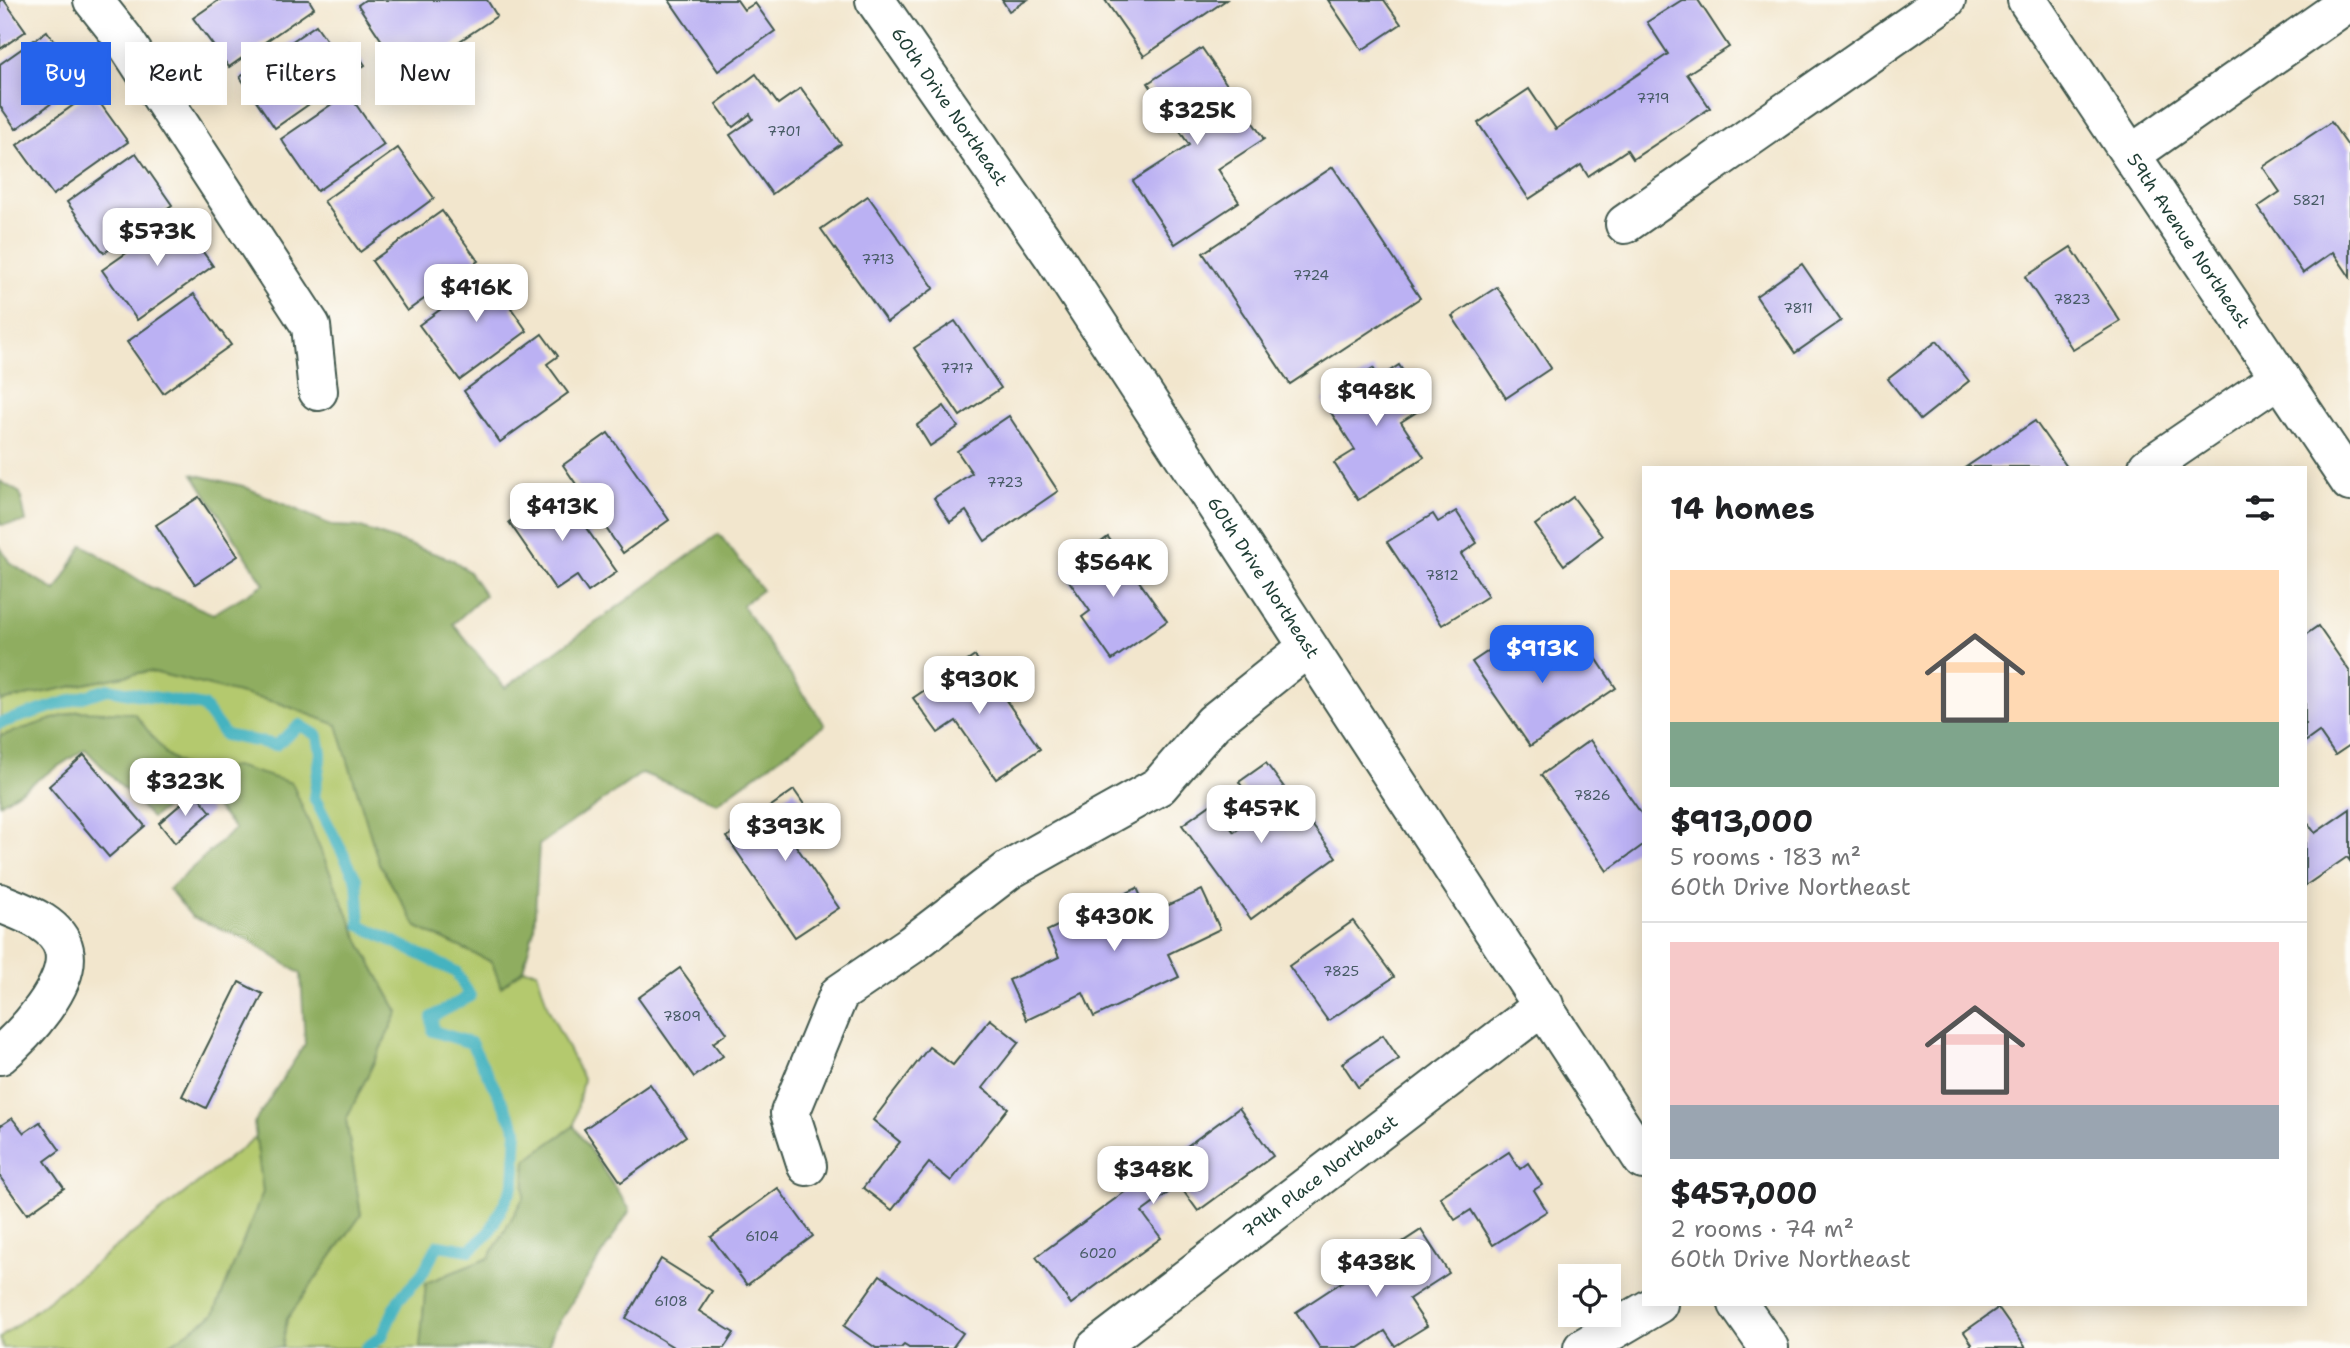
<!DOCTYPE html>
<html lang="en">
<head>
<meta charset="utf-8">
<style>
  body { margin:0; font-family:"Shantell Sans",sans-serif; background:#f6f6f6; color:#202124; height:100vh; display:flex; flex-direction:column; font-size:26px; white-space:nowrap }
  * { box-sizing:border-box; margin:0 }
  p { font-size:23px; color:#757577 }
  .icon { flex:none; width:38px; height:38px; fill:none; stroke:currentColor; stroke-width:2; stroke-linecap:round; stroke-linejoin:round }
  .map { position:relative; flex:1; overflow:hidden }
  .sheet { position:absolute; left:1642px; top:466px; width:665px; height:840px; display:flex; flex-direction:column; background:#fff; border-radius:0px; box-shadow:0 4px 18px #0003 }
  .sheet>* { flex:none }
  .top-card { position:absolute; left:21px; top:42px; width:665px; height:63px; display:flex; gap:14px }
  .buttons { position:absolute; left:1558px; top:1264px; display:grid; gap:14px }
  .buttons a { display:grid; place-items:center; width:63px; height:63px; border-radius:0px; background:#fff; box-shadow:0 4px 18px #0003; font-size:35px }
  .price { position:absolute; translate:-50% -60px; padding:0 16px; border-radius:14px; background:#fff; color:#222; font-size:23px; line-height:46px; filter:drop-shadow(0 2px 4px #0008) }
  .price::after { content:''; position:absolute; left:50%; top:42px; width:21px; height:16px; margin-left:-10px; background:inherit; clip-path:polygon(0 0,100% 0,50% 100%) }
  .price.current { background:#2563eb; color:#fff }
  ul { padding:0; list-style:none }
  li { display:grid; align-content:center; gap:14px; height:371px; padding:0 28px }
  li+li { border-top:2px solid #e0e0e0 }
  li span { display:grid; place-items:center; height:217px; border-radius:0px; color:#555 }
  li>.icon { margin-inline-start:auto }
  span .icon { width:126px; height:126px; fill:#fffc; stroke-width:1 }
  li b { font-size:30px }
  h2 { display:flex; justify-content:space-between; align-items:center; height:84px; padding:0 28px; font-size:30px }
  .tag { padding:0 24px; border-radius:0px; background:#fff; box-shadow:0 4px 18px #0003; font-size:24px; line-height:63px }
  .tag.current { background:#2563eb; color:#fff }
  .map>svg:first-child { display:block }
  .green { fill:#b4c96e; stroke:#6a8351; stroke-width:2 }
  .forest { fill:#8fad61; stroke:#57754a; stroke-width:2 }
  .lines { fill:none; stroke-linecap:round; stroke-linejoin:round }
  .stream { stroke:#45b3c0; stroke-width:12 }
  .building { fill:#bbb1f3 }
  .minor-casing { stroke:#3f564b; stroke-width:42 }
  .minor { stroke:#fff; stroke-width:38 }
  .labels { text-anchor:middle; stroke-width:7; stroke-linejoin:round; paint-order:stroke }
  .number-label { font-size:14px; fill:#465a64 }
  .street-label { font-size:18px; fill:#1f3d34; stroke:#fdfcf7 }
</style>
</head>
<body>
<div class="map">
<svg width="2350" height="1348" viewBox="0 0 2350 1348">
  <rect width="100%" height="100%" fill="#fdfcf7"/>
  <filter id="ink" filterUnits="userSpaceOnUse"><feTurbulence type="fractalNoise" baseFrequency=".0143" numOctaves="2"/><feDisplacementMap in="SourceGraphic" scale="14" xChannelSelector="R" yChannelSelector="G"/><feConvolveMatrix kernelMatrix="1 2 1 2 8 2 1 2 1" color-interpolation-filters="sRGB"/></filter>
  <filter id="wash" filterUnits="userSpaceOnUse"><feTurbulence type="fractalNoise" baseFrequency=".00686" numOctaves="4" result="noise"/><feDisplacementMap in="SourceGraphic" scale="28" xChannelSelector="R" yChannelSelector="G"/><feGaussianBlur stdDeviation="1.57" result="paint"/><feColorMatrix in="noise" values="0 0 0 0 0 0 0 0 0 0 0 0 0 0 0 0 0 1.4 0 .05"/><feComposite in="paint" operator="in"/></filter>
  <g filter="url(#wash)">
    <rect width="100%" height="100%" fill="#f2e6cd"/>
    <!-- green -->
    <g class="green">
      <path d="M149,671L279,703L338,725L379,863L417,927L492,962L501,987L523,969L537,971L548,1008L583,1079L574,1126L526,1160L524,1197L489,1258L426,1283L420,1348H282L287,1319L361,1215L346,1120L398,1012L361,945L326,868L235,766L196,775L166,754L134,713L0,736V701Z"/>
      <path d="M256,1137L263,1192L214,1314L165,1348H3L0,1338Z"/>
    </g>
    <!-- forest -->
    <g class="forest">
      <path d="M193,474L243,486L333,526L358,527L453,560L469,572L485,595L453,624L505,688L719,534L762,590L742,605L825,725L717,803L642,773L539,845L534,929L523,969L501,987L492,962L417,927L379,863L337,725L279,703L149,671L0,701V547L10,563L56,591L83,545L150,587L213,614L264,584Z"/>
      <path d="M0,481L20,493L26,522L0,525Z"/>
      <path d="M78,711L134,713L166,754L196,775L235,766L292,783L361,945L398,1012L346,1120L361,1215L287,1319L282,1348H165L214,1314L263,1192L254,1123L305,1044L301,974L249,940L192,917L169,889L235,829L202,791L189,790L152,818L85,749L0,804V736Z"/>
      <path d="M574,1126L630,1210L554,1330L547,1348H420L426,1283L489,1258L524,1197L526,1160Z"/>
    </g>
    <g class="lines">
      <!-- stream -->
      <path class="stream" d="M0,723L108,689L203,706L225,735L276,745L300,725L318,736L321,753L314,797L357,881L360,925L456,972L470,996L432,1017L433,1031L471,1043L517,1130L514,1184L489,1233L470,1250L438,1245L421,1276L399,1299L382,1336L366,1348"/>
    </g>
    <g id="blocks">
      <!-- building -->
      <g class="building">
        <path d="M0,0H4L26,31L0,49Z"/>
        <path d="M219,0H309L314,8L229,67L193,18Z"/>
        <path d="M365,0H487L497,16L406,77L358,5Z"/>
        <path d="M669,0H737L744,10L755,3L775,31L718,71Z"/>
        <path d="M1002,0H1027L1009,11Z"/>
        <path d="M1105,0H1226L1144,56Z"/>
        <path d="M1328,0H1384L1401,24L1362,50Z"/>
        <path d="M1682,0H1698L1729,47L1687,74L1710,108L1633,159L1627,150L1588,176L1581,165L1529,199L1478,123L1529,89L1556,129L1668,54L1647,22Z"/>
        <path d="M316,25L335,52L349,42L365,65L275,128L240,77Z"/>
        <path d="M47,31L82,81L16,129L0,106V64Z"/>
        <path d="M1202,48L1264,139L1218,169L1239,202L1175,244L1133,181L1189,145L1148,83Z"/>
        <path d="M756,74L778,104L801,88L841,144L772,194L730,135L753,119L750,114L733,127L716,104Z"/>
        <path d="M92,92L128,142L53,195L17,145Z"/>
        <path d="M348,93L384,145L317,191L281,139Z"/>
        <path d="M2331,122L2350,149V277L2333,252L2303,273L2258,207L2280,192L2263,167Z"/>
        <path d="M398,148L434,198L360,252L324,201Z"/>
        <path d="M136,153L172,205L104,253L67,202Z"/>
        <path d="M1333,167L1420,298L1290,384L1203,253Z"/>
        <path d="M868,196L934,288L887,322L821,229Z"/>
        <path d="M442,211L478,261L407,311L372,261Z"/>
        <path d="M178,217L213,266L137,320L102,270Z"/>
        <path d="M2071,247L2120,321L2073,350L2025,277Z"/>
        <path d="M1802,264L1841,321L1795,353L1756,296Z"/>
        <path d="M499,267L523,299L511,308L527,331L460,380L419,325Z"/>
        <path d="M1497,287L1551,368L1506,398L1452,316Z"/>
        <path d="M194,294L231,345L163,393L127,342Z"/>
        <path d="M955,321L1001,388L960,416L914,348Z"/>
        <path d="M542,334L558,356L547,364L568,393L500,442L464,391Z"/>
        <path d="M1937,341L1969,381L1920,420L1888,379Z"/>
        <path d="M1399,365L1426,406L1401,422L1424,457L1358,500L1334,463L1355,450L1323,400L1373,368L1379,378Z"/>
        <path d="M944,406L958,427L930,446L917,425Z"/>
        <path d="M1009,416L1058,491L985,541L966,511L950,522L934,498L972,473L957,451Z"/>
        <path d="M2035,421L2067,467H1966Z"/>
        <path d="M608,433L669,520L623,553L563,465Z"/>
        <path d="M558,488L617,572L588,592L577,576L556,590L509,522Z"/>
        <path d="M199,497L238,556L195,584L156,525Z"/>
        <path d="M1573,497L1602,536L1564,565L1535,525Z"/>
        <path d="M1456,511L1477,543L1461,554L1488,596L1442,625L1387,542L1433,514L1438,522Z"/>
        <path d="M1108,537L1167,621L1112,660L1082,617L1090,611L1062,571Z"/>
        <path d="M2318,626L2350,672V745L2335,755L2319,732L2305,742V635Z"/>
        <path d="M1520,630L1540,660L1563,645L1573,660L1590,649L1616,688L1530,746L1472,662Z"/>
        <path d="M975,656L1040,749L996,779L956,721L938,733L913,698Z"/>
        <path d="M1590,740L1643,816V845L1607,871L1541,775Z"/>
        <path d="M84,755L145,826L109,857L49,786Z"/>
        <path d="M1266,763L1336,857L1251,919L1182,825L1213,803L1234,832L1260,813L1239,782Z"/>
        <path d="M794,790L819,826L794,843L839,908L795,937L727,837Z"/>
        <path d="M195,792L211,812L175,843L159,823Z"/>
        <path d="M2350,809V861L2347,857L2305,886V819L2315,833Z"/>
        <path d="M1137,888L1149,914L1202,890L1220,929L1168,954L1179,977L1094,1017L1083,993L1027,1020L1009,980L1059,957L1047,931Z"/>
        <path d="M1353,921L1394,977L1328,1021L1289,966Z"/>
        <path d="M680,968L727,1033L713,1043L723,1056L694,1077L638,998Z"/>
        <path d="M239,982L263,994L206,1108L182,1096Z"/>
        <path d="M990,1019L1019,1042L983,1088L1008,1108L951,1181L929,1163L892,1210L863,1188L900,1142L873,1120L929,1047L953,1065Z"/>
        <path d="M1383,1035L1399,1059L1358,1087L1342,1063Z"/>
        <path d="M650,1084L686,1136L621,1182L584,1129Z"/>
        <path d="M1239,1108L1273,1156L1198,1211L1179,1185L1142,1212L1161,1238L1071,1304L1036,1257Z"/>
        <path d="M12,1118L24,1133L40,1122L60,1150L45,1161L64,1188L27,1214L0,1177V1126Z"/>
        <path d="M1509,1152L1520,1169L1528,1163L1542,1185L1534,1190L1547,1211L1493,1245L1471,1210L1455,1220L1440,1197Z"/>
        <path d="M778,1188L813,1236L747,1285L711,1237Z"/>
        <path d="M1421,1230L1449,1273L1409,1299L1427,1326L1395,1346L1385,1331L1359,1348H1320L1296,1312Z"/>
        <path d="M661,1259L712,1291L699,1311L734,1333L724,1348H675L626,1318Z"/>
        <path d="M880,1275L963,1333L952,1348H909L904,1345L901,1348H876L844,1326Z"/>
        <path d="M1998,1308L2026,1348H1967L1972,1344L1964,1332Z"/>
      </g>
    </g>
  </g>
  <g filter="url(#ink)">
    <use href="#blocks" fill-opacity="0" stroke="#3f564b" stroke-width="2"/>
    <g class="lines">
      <defs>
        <g id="minor">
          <path d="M93,0L123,38L311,326L318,391"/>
          <path id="s1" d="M875,0L1056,260L1643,1160"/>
          <path id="s2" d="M2027,0L2350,482"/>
          <path d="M2132,154L2350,1"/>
          <path d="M1625,224L1946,0"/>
          <path d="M2148,467L2280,377"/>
          <path d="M0,903C22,912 58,923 64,950C72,984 23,1036 0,1055"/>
          <path d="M807,1166L790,1113L839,994L911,945L1009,870L1159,786L1213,723L1308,647"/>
          <path d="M1738,1304L1769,1348"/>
          <path id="s3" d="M1096,1348L1544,1005"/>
          <path d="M1583,1348L1658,1304"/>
        </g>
      </defs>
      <!-- minor casing -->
      <use href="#minor" class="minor-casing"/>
      <!-- minor -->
      <use href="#minor" class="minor"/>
    </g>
  </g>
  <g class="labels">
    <!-- number labels -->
    <g class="number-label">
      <text x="1653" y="103">7719</text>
      <text x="784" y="136">7701</text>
      <text x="2309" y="205">5821</text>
      <text x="878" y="264">7713</text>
      <text x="1311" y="280">7724</text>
      <text x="2072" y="304">7823</text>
      <text x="1798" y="313">7811</text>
      <text x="957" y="373">7717</text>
      <text x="1005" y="487">7723</text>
      <text x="1442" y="580">7812</text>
      <text x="1592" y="800">7826</text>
      <text x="1341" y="976">7825</text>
      <text x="682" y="1021">7809</text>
      <text x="762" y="1241">6104</text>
      <text x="1098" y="1258">6020</text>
      <text x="671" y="1306">6108</text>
    </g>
    <!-- street labels -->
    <g class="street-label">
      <text dy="6" stroke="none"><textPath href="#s1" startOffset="130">60th Drive Northeast</textPath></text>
      <text dy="6" stroke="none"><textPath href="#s2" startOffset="290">59th Avenue Northeast</textPath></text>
      <text dy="6" stroke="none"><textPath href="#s1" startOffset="696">60th Drive Northeast</textPath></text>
      <text dy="6" stroke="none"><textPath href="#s3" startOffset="282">79th Place Northeast</textPath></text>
    </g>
  </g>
</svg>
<div class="buttons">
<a><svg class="icon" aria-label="locate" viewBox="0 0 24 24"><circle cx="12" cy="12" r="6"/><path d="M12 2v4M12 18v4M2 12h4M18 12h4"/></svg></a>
</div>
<b class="price" style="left:1197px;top:147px">$325K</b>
<b class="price" style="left:157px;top:268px">$573K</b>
<b class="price" style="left:476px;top:324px">$416K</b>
<b class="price" style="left:1376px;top:428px">$948K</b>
<b class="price" style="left:562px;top:543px">$413K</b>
<b class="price" style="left:1113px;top:599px">$564K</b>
<b class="price current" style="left:1542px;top:685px">$913K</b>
<b class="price" style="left:979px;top:716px">$930K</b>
<b class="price" style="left:185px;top:818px">$323K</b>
<b class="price" style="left:1261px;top:845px">$457K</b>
<b class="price" style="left:785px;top:863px">$393K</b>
<b class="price" style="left:1114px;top:953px">$430K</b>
<b class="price" style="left:1153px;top:1206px">$348K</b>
<b class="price" style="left:1376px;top:1299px">$438K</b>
<div class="top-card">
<a class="tag current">Buy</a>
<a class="tag">Rent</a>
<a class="tag">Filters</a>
<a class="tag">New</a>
</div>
<section class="sheet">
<h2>14 homes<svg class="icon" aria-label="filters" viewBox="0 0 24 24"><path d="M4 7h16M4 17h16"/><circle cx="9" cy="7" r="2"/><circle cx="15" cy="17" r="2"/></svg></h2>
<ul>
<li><span style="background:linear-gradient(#ffd9b3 70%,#7fa58c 0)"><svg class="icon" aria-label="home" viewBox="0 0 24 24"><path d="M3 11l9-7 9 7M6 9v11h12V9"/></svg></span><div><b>$913,000</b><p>5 rooms · 183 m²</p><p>60th Drive Northeast</p></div></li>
<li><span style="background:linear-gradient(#f6c9c9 75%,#9aa5b1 0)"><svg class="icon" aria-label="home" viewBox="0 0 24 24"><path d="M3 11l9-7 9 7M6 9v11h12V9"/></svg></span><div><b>$457,000</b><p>2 rooms · 74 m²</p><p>60th Drive Northeast</p></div></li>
</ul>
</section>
</div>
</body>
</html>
